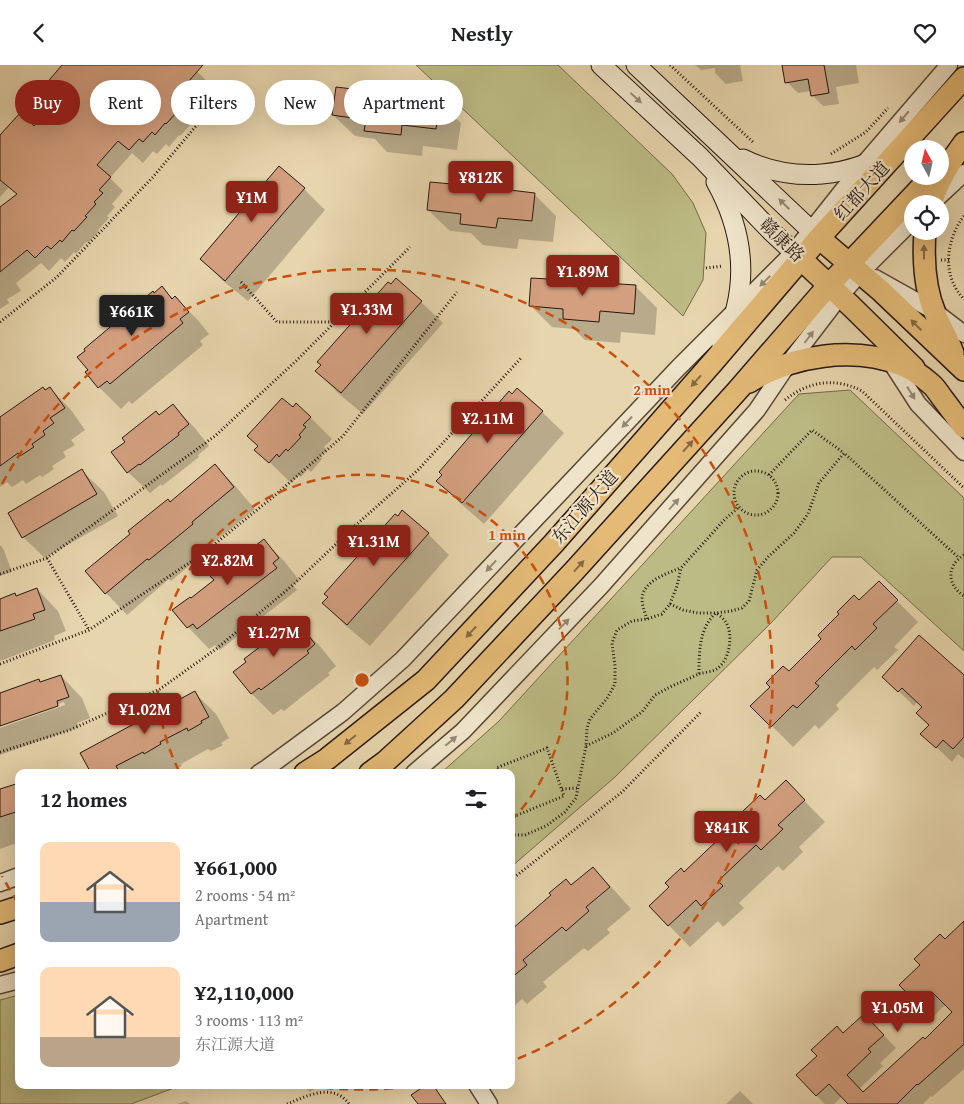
<!DOCTYPE html>
<html lang="en">
<head>
<meta charset="utf-8">
<style>
  body { margin:0; font-family:"Gentium Book Plus","Noto Serif SC",serif; background:#f2f2f2; color:#202124; height:100vh; display:flex; flex-direction:column; font-size:19px; white-space:nowrap }
  * { box-sizing:border-box; margin:0 }
  p { font-size:16px; color:#757577 }
  .icon { flex:none; width:28px; height:28px; fill:none; stroke:currentColor; stroke-width:2; stroke-linecap:round; stroke-linejoin:round }
  .map { position:relative; flex:1; overflow:hidden }
  .side { position:absolute; left:15px; top:704px; width:500px; height:320px; display:flex; flex-direction:column; background:#fff; border-radius:10px; box-shadow:0 5px 20px #0002 }
  .side>* { flex:none }
  .banner { position:absolute; left:15px; top:15px; width:500px; height:45px; display:flex; gap:10px }
  .needle { width:32px; rotate:352deg }
  .buttons { position:absolute; left:904px; top:75px; display:grid; gap:10px }
  .buttons a { display:grid; place-items:center; width:45px; height:45px; border-radius:50%; background:#fff; box-shadow:0 5px 20px #0002; font-size:25px }
  .price { position:absolute; translate:-50% -42px; padding:0 11px; border-radius:5px; background:#8f2418; color:#fff; font-size:16px; line-height:32px; filter:drop-shadow(0 1px 2px #0008) }
  .price::after { content:''; position:absolute; left:50%; top:30px; width:15px; height:11px; margin-left:-8px; background:inherit; clip-path:polygon(0 0,100% 0,50% 100%) }
  .price.selected { background:#222; color:#fff }
  ul { padding:0; list-style:none }
  li { display:flex; align-items:center; gap:15px; height:125px; padding:0 25px }
  li span { display:grid; place-items:center; flex:none; width:140px; height:100px; border-radius:10px; color:#555 }
  li>.icon { margin-inline-start:auto }
  span .icon { width:60px; height:60px; fill:#fffc; stroke-width:1 }
  li b { font-size:21px }
  h2 { display:flex; justify-content:space-between; align-items:center; height:60px; padding:0 25px; font-size:21px }
  .pill { padding:0 18px; border-radius:22px; background:#fff; box-shadow:0 5px 20px #0002; font-size:18px; line-height:45px }
  .pill.selected { background:#8f2418; color:#fff }
  header { display:flex; justify-content:space-between; align-items:center; height:65px; padding:0 25px; background:#fff; font-size:22px; font-weight:600 }
  .map>svg:first-child { display:block }
  .green { fill:#bdbb85; stroke:#726a4a }
  .shadow { fill:#0003 }
  .building { fill:#d39f7f; stroke:#271810 }
  .lines { fill:none; stroke-linecap:round; stroke-linejoin:round }
  .tertiary-casing { stroke:#574737; stroke-width:19 }
  .secondary-casing { stroke:#271810; stroke-width:21 }
  .primary-casing { stroke:#271810; stroke-width:24 }
  .path { stroke:#271810; stroke-width:3; stroke-dasharray:1 2.5; stroke-linecap:butt }
  .tertiary { stroke:#efe4ca; stroke-width:16 }
  .secondary { stroke:#efe4ca; stroke-width:19 }
  .primary { stroke:#e4ba76; stroke-width:21 }
  .oneway { fill:#958876 }
  .oneway2 { fill:#866943 }
  .ring { fill:none; stroke:#cb4f0d; stroke-width:2.5; stroke-dasharray:9 6 }
  .labels { text-anchor:middle; stroke-width:4.5; stroke-linejoin:round; paint-order:stroke }
  .street-label { font-size:18px; fill:#271810; stroke:#efe4ca }
  .centre { fill:#cb4f0d; stroke:#efe4ca; stroke-width:2.5 }
  .ring-label { font-size:15px; text-anchor:middle; font-weight:bold; fill:#cb4f0d; stroke:#efe4ca; stroke-width:4.5; stroke-linejoin:round; paint-order:stroke }
</style>
</head>
<body>
<header><svg class="icon" aria-label="back" viewBox="0 0 24 24"><path d="M15 5l-7 7 7 7"/></svg>Nestly<svg class="icon" aria-label="heart" viewBox="0 0 24 24"><path d="M12 20l-8-8c-3-5 5-10 8-4 3-6 11-1 8 4z"/></svg></header>
<div class="map">
<svg width="964" height="1039" viewBox="0 0 964 1039">
  <rect width="100%" height="100%" fill="#e7d5ad"/>
  <filter id="stains"><feTurbulence type="fractalNoise" baseFrequency=".004" numOctaves="4"/><feColorMatrix values="0 0 0 0 .2 0 0 0 0 .09 0 0 0 0 .02 0 0 0 .5 -.17"/></filter>
  <radialGradient id="worn" r=".72"><stop offset=".6" stop-color="#630" stop-opacity="0"/><stop offset="1" stop-color="#630" stop-opacity=".3"/></radialGradient>
  <!-- green -->
  <g class="green">
    <path d="M416,0H558L672,109L693,138L706,168L703,215L683,251Z"/>
    <path d="M850,325L964,433V586L861,492H832L771,558L615,712L511,802V708L442,707L499,656L799,329Z"/>
    <path d="M19,930V1020H182L131,1039H0V935Z"/>
  </g>
  <!-- shadow -->
  <g class="shadow">
    <path d="M63,0H190L211,20L201,31L204,34L196,44L199,47L189,59L190,60L180,71L179,70L169,82L166,79L157,89L153,86L143,98L132,88L110,113L123,126L112,139L115,142L107,151L109,153L98,165L99,166L88,178L86,177L76,189L74,187L65,197L61,193L49,206L41,198L16,218L21,226L7,234L9,238L0,244V144L18,130L9,122L0,132V72L34,63L61,34Z"/>
    <path d="M695,0H740L743,16L726,19L715,8V3L701,5Z"/>
    <path d="M784,0H856L859,18L836,22L839,39L823,41L812,30L811,26L798,28L787,17Z"/>
    <path d="M406,29L411,33L439,37L461,58L457,85L423,81L422,91L387,87L375,74L355,71L333,50Z"/>
    <path d="M465,122H501L505,126L534,129L556,151L553,177L519,174L517,184L483,180L471,168L450,166L428,145Z"/>
    <path d="M304,124L325,145L248,236L223,216L202,194Z"/>
    <path d="M396,215L421,237L443,258L363,349L338,328L317,306Z"/>
    <path d="M603,216L606,219L636,222L657,243L655,270L621,267L620,278L585,275L574,264L552,262L531,241L566,217Z"/>
    <path d="M162,223L173,234L175,233L197,254L209,269L200,276L203,280L132,339L129,336L121,344L99,322L87,307L154,229Z"/>
    <path d="M50,323L71,345L85,365L71,375L75,380L63,387L66,392L52,401L54,404L42,412L40,410L26,419L23,415L12,422L7,417L0,422V353Z"/>
    <path d="M517,325L542,347L564,368L484,459L459,437L438,416Z"/>
    <path d="M173,341L194,362L209,381L198,390L199,392L162,421L161,419L150,428L128,407L160,351Z"/>
    <path d="M293,344L310,352L332,374L324,382L327,385L320,392L322,394L311,407L308,404L301,412L299,410L291,418L256,384Z"/>
    <path d="M215,400L236,422L255,444L212,479L213,481L171,516L169,514L127,550L106,528L170,438Z"/>
    <path d="M82,406L104,427L118,451L45,493L23,472Z"/>
    <path d="M428,469L449,490L370,581L345,560L323,538Z"/>
    <path d="M264,476L285,497L299,515L293,520L297,525L220,585L215,580L209,584L188,562L174,545L191,535L226,508L250,489Z"/>
    <path d="M0,480L3,483L12,507L0,511Z"/>
    <path d="M879,518L918,557L894,582L898,585L877,605L874,602L836,640L839,644L819,664L815,660L793,682L752,641L789,608Z"/>
    <path d="M37,524L58,546L66,566L54,571L55,575L0,596V535L15,529L17,532Z"/>
    <path d="M297,559L319,580L336,601L328,608L330,610L299,634L284,646L281,644L273,650L252,629L235,607Z"/>
    <path d="M959,604L964,609V694L958,689L952,697L922,669L930,661L917,648L923,642L917,637L914,641L884,612L957,606Z"/>
    <path d="M61,611L82,633L90,653L77,658L79,662L0,690V663L65,640L64,637L0,660V629L41,618Z"/>
    <path d="M195,628L216,649L229,673L221,678L223,680L211,686L208,684L181,699L182,701L170,708H93Z"/>
    <path d="M786,717L825,757L799,782L803,787L783,806L778,801L739,838L744,843L723,862L718,856L690,882L650,841L684,808Z"/>
    <path d="M19,720V777L0,784V726Z"/>
    <path d="M593,803L614,825L631,844L607,864L610,868L588,886L584,883L543,917L547,922L527,939L522,934L511,944V866L571,821Z"/>
    <path d="M964,857V1004L932,1032L931,1031L923,1039H849L842,1031L834,1039H825L816,1030L843,969L877,963L896,983L880,998L883,1001L859,1024L863,1028L925,976L954,947L946,939L933,952L901,920Z"/>
    <path d="M303,1020H320L310,1027Z"/>
    <path d="M740,1026L753,1039H726Z"/>
    <path d="M186,1036L190,1039H177Z"/>
  </g>
  <!-- building -->
  <g class="building">
    <path d="M62,0H203L188,17L192,20L183,30L186,33L176,45L178,46L166,59L165,58L155,70L152,67L143,77L139,74L129,85L118,76L97,100L111,112L99,125L103,128L94,137L96,139L85,151L87,152L74,166L72,165L62,177L60,175L51,184L47,181L35,193L27,185L0,207V142L17,129L0,115V70L20,48L34,61L60,33L45,20Z"/>
    <path d="M782,0H824L829,28L811,31L808,14L785,18Z"/>
    <path d="M336,22L369,26V23L407,28V31L440,36L436,64L402,60L401,70L364,66L366,55L332,50Z"/>
    <path d="M279,101L305,123L225,216L200,194Z"/>
    <path d="M430,117L463,120L464,117L502,121L501,124L535,128L532,156L498,153L496,163L460,159L461,149L427,145Z"/>
    <path d="M565,212L603,214V218L636,220L634,249L600,246L599,257L563,254V244L529,241L531,213L565,215Z"/>
    <path d="M396,213L422,236L341,328L315,306L321,300L317,297L388,217L391,219Z"/>
    <path d="M162,221L172,234L175,231L189,247L180,254L183,258L110,319L107,316L98,323L85,307L88,305L77,292L85,286L84,284L153,226L154,228Z"/>
    <path d="M43,322L45,325L50,322L65,343L50,353L54,358L43,366L45,370L32,379L34,382L20,391L18,388L0,401V352Z"/>
    <path d="M517,323L543,346L462,438L436,416L442,410L439,407L509,326L512,329Z"/>
    <path d="M282,333L293,342L296,338L311,352L303,360L306,362L299,370L301,372L288,386L286,384L279,392L277,389L269,398L254,385L258,381L247,371Z"/>
    <path d="M173,339L189,359L178,368L179,370L140,400L139,399L127,408L111,387L125,377L122,373L156,346L159,350Z"/>
    <path d="M215,399L234,422L192,457L193,459L149,495L147,494L105,529L85,506L130,469L128,466L168,434L170,437Z"/>
    <path d="M82,404L97,429L22,473L8,448Z"/>
    <path d="M402,445L429,468L347,560L322,538L328,532L324,529L395,449L398,451Z"/>
    <path d="M264,474L279,493L273,498L277,503L197,564L193,559L187,563L172,545L190,532L191,533L214,515L210,511L222,502L225,507L249,489L247,487Z"/>
    <path d="M879,516L898,535L873,559L877,563L855,585L852,581L815,618L819,621L797,643L793,640L771,662L750,641L770,622L766,618L783,601L789,606L821,574L818,570L839,549L837,547L854,530L859,535Z"/>
    <path d="M37,523L45,545L33,549L35,554L0,566V534L15,528L16,531Z"/>
    <path d="M298,557L315,579L307,586L309,588L277,613L261,625L259,623L251,629L233,607L246,597L244,594L283,564L285,567Z"/>
    <path d="M919,570L964,610V672L953,684L943,675L936,683L920,669L929,660L916,648L922,642L902,623L898,627L882,612Z"/>
    <path d="M61,610L69,632L57,636L58,641L0,661V628L39,614L40,617Z"/>
    <path d="M195,626L209,652L201,656L202,658L188,666L187,663L160,677L161,679L144,689L143,687L116,701L120,708H91L80,688Z"/>
    <path d="M786,715L805,735L778,760L783,764L761,785L756,780L718,816L723,821L701,841L696,835L668,861L649,841L669,822L665,818L681,803L684,807L745,749L743,746L760,730L765,735Z"/>
    <path d="M19,718V746L0,752V724Z"/>
    <path d="M593,802L610,822L586,842L589,846L566,866L562,862L523,895L527,900L511,913V865L551,830L549,828L566,814L571,820Z"/>
    <path d="M964,856V979L918,1020L917,1019L897,1039H848L829,1019L816,1031L796,1010L817,991L811,985L837,961L843,968L864,949L884,970L868,984L871,987L847,1010L863,1027L923,972L925,974L952,947L932,927L919,940L899,920L920,900L914,894L940,869L945,874Z"/>
    <path d="M426,1020H433L446,1039H418L411,1030Z"/>
  </g>
  <g class="lines">
    <defs>
      <g id="tertiary">
        <path d="M934,136L964,108"/>
        <path d="M875,213L934,246L964,269"/>
        <path d="M889,294L918,339L964,387"/>
        <path d="M259,708L267,703L343,647L403,594L678,303L794,187L863,100L949,0"/>
        <path d="M414,708L463,666L601,521L757,345L788,299L840,231L862,206L912,156"/>
        <path d="M0,818L19,811"/>
        <path d="M0,920L19,915"/>
        <path d="M477,1020L489,1039"/>
      </g>
      <g id="secondary">
        <path d="M601,0L700,92L771,166L801,194"/>
        <path d="M636,0L819,173"/>
        <path d="M743,94C793,119 852,113 897,82"/>
        <path d="M716,117C746,171 750,225 722,281"/>
      </g>
      <g id="primary">
        <path d="M931,139C938,116 950,96 964,78"/>
        <path d="M925,166C923,194 924,222 935,248C940,262 948,274 953,288"/>
        <path d="M819,173L880,225L964,305"/>
        <path d="M801,194L851,241L914,303"/>
        <path d="M749,317C793,290 853,281 902,300C912,304 923,312 931,319C936,323 939,329 943,334C950,343 957,353 964,362"/>
        <path d="M305,708L327,694L426,615L554,478L713,297L819,173L964,13"/>
        <path d="M370,708L385,697L454,634L575,505L737,326L829,220L932,111"/>
        <path d="M0,848L19,842"/>
        <path d="M0,896L19,889"/>
      </g>
    </defs>
    <!-- tertiary casing -->
    <use href="#tertiary" class="tertiary-casing"/>
    <!-- secondary casing -->
    <use href="#secondary" class="secondary-casing"/>
    <!-- primary casing -->
    <use href="#primary" class="primary-casing"/>
    <!-- path -->
    <g class="path">
      <path d="M670,0L754,78"/>
      <path d="M831,89L866,67L888,43"/>
      <path d="M964,151C946,174 941,211 964,234"/>
      <path d="M941,195H949"/>
      <path d="M706,203L723,201"/>
      <path d="M241,217L277,257H334"/>
      <path d="M0,257L57,212L153,112L234,16"/>
      <path d="M785,335C809,316 835,312 862,326L964,423"/>
      <circle cx="756" cy="428" r="22"/>
      <path d="M769,410L812,365L844,388"/>
      <path d="M964,490C946,501 947,520 964,531"/>
      <path d="M47,493L89,565"/>
      <path d="M0,509L47,493L215,371L296,296L410,182"/>
      <path d="M670,539L683,545L698,548H716L731,546L742,543L749,536L757,505L768,492L794,468L808,449L819,418L844,388L959,493"/>
      <path d="M647,554C645,548 642,540 642,534C643,516 666,509 680,503"/>
      <path d="M0,599L89,565L201,490L273,432L343,371L457,227"/>
      <path d="M586,681L613,668L642,647L655,630L672,621L699,609C699,587 699,563 716,548C719,550 723,553 725,556C734,568 730,594 718,603C713,607 705,607 699,609"/>
      <path d="M0,687L70,665L160,624L216,584L293,520L357,459L418,405L522,292"/>
      <path d="M498,708L496,703L547,683L564,731L515,751L511,740"/>
      <path d="M562,724L578,723"/>
      <path d="M511,770H525L546,761L565,747L576,733L586,681L587,663L590,654L608,632L615,619V601L612,578L617,565L632,556L647,554L662,549L670,539L677,521L681,503L725,454L738,443"/>
      <path d="M511,815L622,727L702,646"/>
      <path d="M287,1039C307,1031 333,1017 349,1039"/>
    </g>
    <!-- tertiary -->
    <use href="#tertiary" class="tertiary"/>
    <!-- secondary -->
    <use href="#secondary" class="secondary"/>
    <!-- primary -->
    <use href="#primary" class="primary"/>
  </g>
  <!-- one-way arrows -->
  <defs><path id="oneway-solid" d="M-6-.8H1V-3.2L6.5 0L1 3.2V.8H-6Z" transform="scale(1.25)"/></defs>
  <g class="oneway">
    <use href="#oneway-solid" transform="translate(636 33) rotate(43)"/>
    <use href="#oneway-solid" transform="translate(904 52) rotate(130)"/>
    <use href="#oneway-solid" transform="translate(784 139) rotate(-136)"/>
    <use href="#oneway-solid" transform="translate(765 216) rotate(135)"/>
    <use href="#oneway-solid" transform="translate(809 272) rotate(-53)"/>
    <use href="#oneway-solid" transform="translate(911 328) rotate(58)"/>
    <use href="#oneway-solid" transform="translate(627 357) rotate(133)"/>
    <use href="#oneway-solid" transform="translate(674 439) rotate(-48)"/>
    <use href="#oneway-solid" transform="translate(491 501) rotate(133)"/>
    <use href="#oneway-solid" transform="translate(564 559) rotate(-46)"/>
    <use href="#oneway-solid" transform="translate(451 676) rotate(-40)"/>
  </g>
  <g class="oneway2">
    <use href="#oneway-solid" transform="translate(924 187) rotate(-90)"/>
    <use href="#oneway-solid" transform="translate(916 260) rotate(-136)"/>
    <use href="#oneway-solid" transform="translate(696 316) rotate(131)"/>
    <use href="#oneway-solid" transform="translate(688 381) rotate(-48)"/>
    <use href="#oneway-solid" transform="translate(579 501) rotate(-48)"/>
    <use href="#oneway-solid" transform="translate(471 567) rotate(133)"/>
    <use href="#oneway-solid" transform="translate(350 675) rotate(141)"/>
  </g>
  <!-- distance rings -->
  <g class="ring">
    <path d="M179 706A205 205 0 1 1 512 755"/>
    <path d="M423 1020A410 410 0 0 1 301 1020M18 838A410 410 0 0 1 2 811M2 419A410 410 0 1 1 512 996"/>
  </g>
  <g class="labels">
    <!-- street labels -->
    <g class="street-label">
      <text transform="translate(862 126) rotate(-48)" y="6">红都大道</text>
      <text transform="translate(782 175) rotate(44)" y="6">赣康路</text>
      <text transform="translate(585 442) rotate(-49)" y="6">东江源大道</text>
    </g>
  </g>
  <circle cx="362" cy="615" r="8" class="centre"/>
  <g class="ring-label">
    <text x="652" y="330">2 min</text>
    <text x="507" y="475">1 min</text>
  </g>
  <rect width="100%" height="100%" filter="url(#stains)"/>
  <rect width="100%" height="100%" fill="url(#worn)"/>
</svg>
<div class="buttons">
<a><svg class="needle" viewBox="-14 -14 28 28"><path d="M0-13l5 13h-10z" fill="#e53935"/><path d="M0 13l5-13h-10z" fill="#757577"/></svg></a>
<a><svg class="icon" aria-label="locate" viewBox="0 0 24 24"><circle cx="12" cy="12" r="6"/><path d="M12 2v4M12 18v4M2 12h4M18 12h4"/></svg></a>
</div>
<b class="price" style="left:481px;top:138px">¥812K</b>
<b class="price" style="left:252px;top:158px">¥1M</b>
<b class="price" style="left:583px;top:232px">¥1.89M</b>
<b class="price" style="left:367px;top:270px">¥1.33M</b>
<b class="price selected" style="left:132px;top:272px">¥661K</b>
<b class="price" style="left:488px;top:379px">¥2.11M</b>
<b class="price" style="left:374px;top:502px">¥1.31M</b>
<b class="price" style="left:228px;top:521px">¥2.82M</b>
<b class="price" style="left:274px;top:593px">¥1.27M</b>
<b class="price" style="left:145px;top:670px">¥1.02M</b>
<b class="price" style="left:727px;top:788px">¥841K</b>
<b class="price" style="left:898px;top:968px">¥1.05M</b>
<div class="banner">
<a class="pill selected">Buy</a>
<a class="pill">Rent</a>
<a class="pill">Filters</a>
<a class="pill">New</a>
<a class="pill">Apartment</a>
</div>
<section class="side">
<h2>12 homes<svg class="icon" aria-label="filters" viewBox="0 0 24 24"><path d="M4 7h16M4 17h16"/><circle cx="9" cy="7" r="2"/><circle cx="15" cy="17" r="2"/></svg></h2>
<ul>
<li><span style="background:linear-gradient(#ffd9b3 60%,#9aa5b1 0)"><svg class="icon" aria-label="home" viewBox="0 0 24 24"><path d="M3 11l9-7 9 7M6 9v11h12V9"/></svg></span><div><b>¥661,000</b><p>2 rooms · 54 m²</p><p>Apartment</p></div></li>
<li><span style="background:linear-gradient(#ffd9b3 70%,#b9a48a 0)"><svg class="icon" aria-label="home" viewBox="0 0 24 24"><path d="M3 11l9-7 9 7M6 9v11h12V9"/></svg></span><div><b>¥2,110,000</b><p>3 rooms · 113 m²</p><p>东江源大道</p></div></li>
</ul>
</section>
</div>
</body>
</html>
